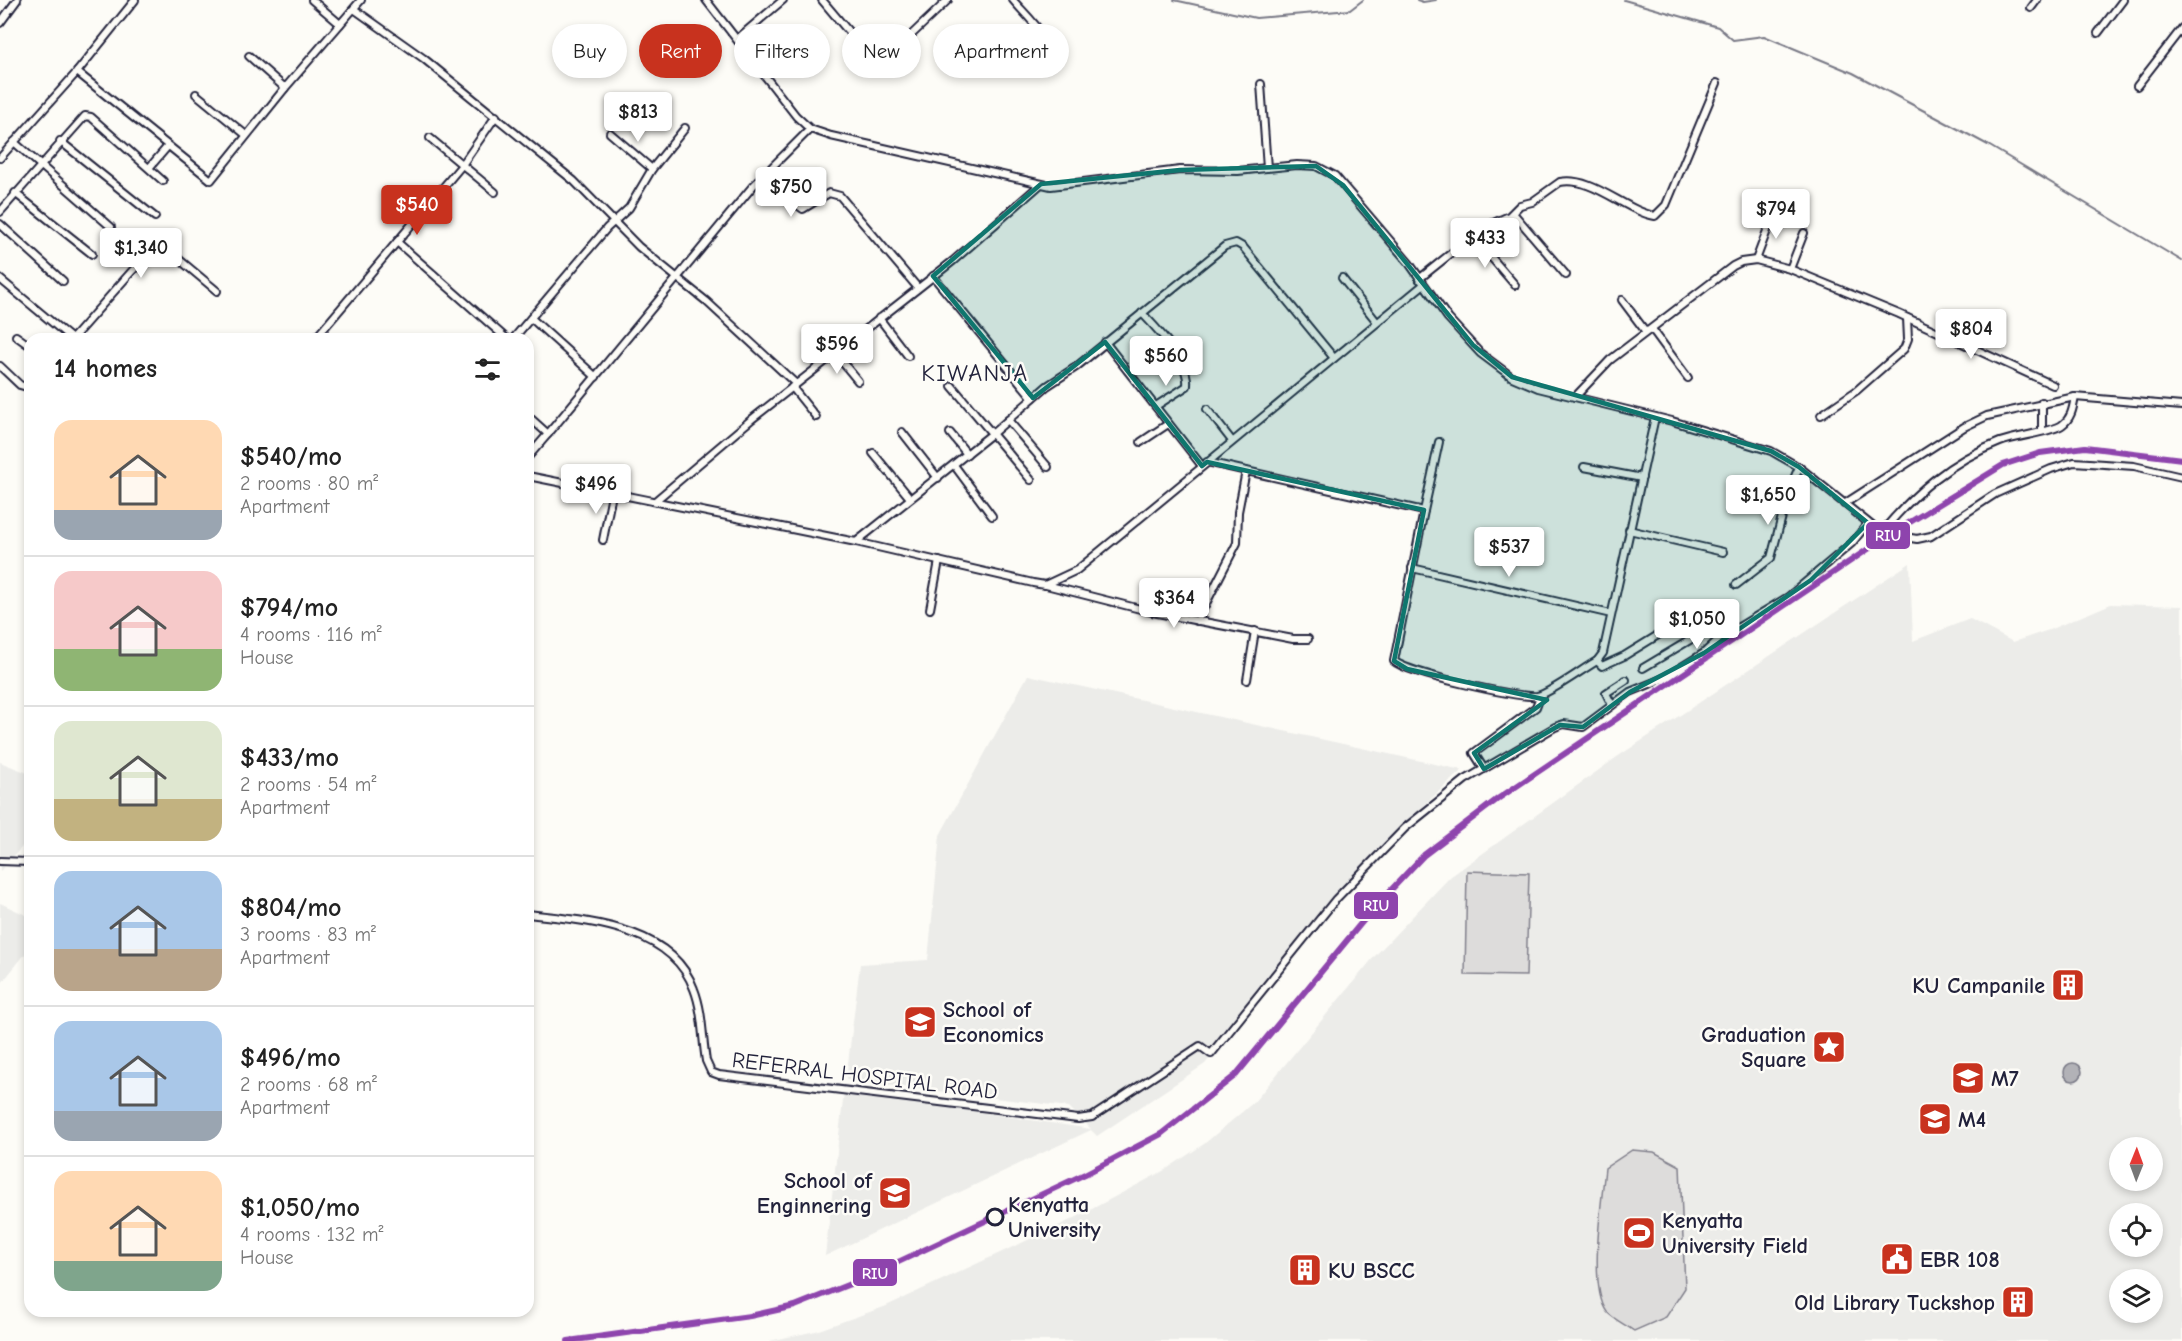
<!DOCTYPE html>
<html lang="en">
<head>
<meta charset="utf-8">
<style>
  body { margin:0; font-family:"Comic Neue",sans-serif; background:#f2f2f2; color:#222; height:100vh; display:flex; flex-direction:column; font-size:22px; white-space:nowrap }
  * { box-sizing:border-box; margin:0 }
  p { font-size:20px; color:#767676 }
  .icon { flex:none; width:33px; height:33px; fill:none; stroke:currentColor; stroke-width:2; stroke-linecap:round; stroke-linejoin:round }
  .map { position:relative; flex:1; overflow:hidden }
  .sheet { position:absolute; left:24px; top:333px; width:510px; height:984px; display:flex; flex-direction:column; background:#fff; border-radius:18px; box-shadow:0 3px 9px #0003 }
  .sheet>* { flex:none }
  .banner { position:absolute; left:552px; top:24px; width:570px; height:54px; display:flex; gap:12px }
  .needle { width:39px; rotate:1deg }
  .controls { position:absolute; left:2109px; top:1137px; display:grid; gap:12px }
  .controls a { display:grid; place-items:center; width:54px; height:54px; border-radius:50%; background:#fff; box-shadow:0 3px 9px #0003; font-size:30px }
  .price { position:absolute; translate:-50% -51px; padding:0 14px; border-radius:6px; background:#fff; color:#222; font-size:20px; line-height:39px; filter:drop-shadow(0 2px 3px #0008) }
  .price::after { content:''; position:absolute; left:50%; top:36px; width:18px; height:14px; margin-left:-9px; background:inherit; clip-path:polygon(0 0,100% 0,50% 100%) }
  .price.current { background:#c8321e; color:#fff }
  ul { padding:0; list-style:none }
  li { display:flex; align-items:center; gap:18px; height:150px; padding:0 30px }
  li+li { border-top:2px solid #e0e0e0 }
  li span { display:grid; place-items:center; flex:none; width:168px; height:120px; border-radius:18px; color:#555 }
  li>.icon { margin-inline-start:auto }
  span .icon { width:72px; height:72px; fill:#fffc; stroke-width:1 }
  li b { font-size:26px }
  h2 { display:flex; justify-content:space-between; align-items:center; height:72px; padding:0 30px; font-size:26px }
  .chip { padding:0 21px; border-radius:27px; background:#fff; box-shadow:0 3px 9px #0003; font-size:21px; line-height:54px }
  .chip.current { background:#c8321e; color:#fff }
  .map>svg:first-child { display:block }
  .built { fill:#ecece9; fill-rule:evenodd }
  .green { fill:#dddcdb; stroke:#807f8b; stroke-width:1.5 }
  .water { fill:#b2b2b7; stroke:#787885; stroke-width:1.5 }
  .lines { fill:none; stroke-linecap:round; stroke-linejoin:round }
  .stream { stroke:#787885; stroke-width:2 }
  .minor-casing { stroke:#22223b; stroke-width:10 }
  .minor { stroke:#fdfcf7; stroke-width:6 }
  .rail-1-casing { stroke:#fdfcf7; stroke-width:10 }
  .rail-1 { stroke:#8e44ad; stroke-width:6 }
  .marked { fill:#0f766e; fill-opacity:0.2; stroke:#0f766e; stroke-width:4.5; stroke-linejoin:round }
  .stop-dot { fill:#fdfcf7; stroke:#22223b; stroke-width:3 }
  .labels { text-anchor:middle; stroke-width:5; stroke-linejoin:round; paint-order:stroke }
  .poi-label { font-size:22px; font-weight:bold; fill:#22223b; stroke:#fdfcf7; text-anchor:start }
  .street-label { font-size:22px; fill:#22223b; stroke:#fdfcf7 }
  .stop-label { font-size:22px; font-weight:bold; fill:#22223b; stroke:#fdfcf7; text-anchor:start }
  .neighbourhood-label { font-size:24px; letter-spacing:1.5px; fill:#22223b; stroke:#fdfcf7 }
  .line-badge { stroke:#fdfcf7; stroke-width:2 }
  .badge-label { font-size:16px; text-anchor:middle; font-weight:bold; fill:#fff }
</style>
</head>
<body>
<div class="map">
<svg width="2182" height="1341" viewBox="0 0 2182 1341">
  <rect width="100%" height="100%" fill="#fdfcf7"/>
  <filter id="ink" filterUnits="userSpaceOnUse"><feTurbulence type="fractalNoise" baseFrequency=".0167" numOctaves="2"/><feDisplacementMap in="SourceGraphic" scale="12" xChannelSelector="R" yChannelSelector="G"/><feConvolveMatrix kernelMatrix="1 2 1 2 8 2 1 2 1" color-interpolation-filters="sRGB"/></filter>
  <g filter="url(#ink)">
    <!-- built -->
    <g class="built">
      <path d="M1910,563L1913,641L1970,619L2013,642L2049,630L2111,604L2182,606V1341H769L816,1331L884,1307L1075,1218L1165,1170L1204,1144L1254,1102L1374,957L1450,877L1617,757ZM2120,1148H2152V1180H2120ZM2120,1214H2152V1246H2120ZM2120,1280H2152V1312H2120Z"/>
      <path d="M1028,675L1462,770L1407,821L1348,885L1205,1064L1097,1136L1091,1130L825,1256L844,1092L1091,1129L1069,1107L846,1080L860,964L928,960L940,835Z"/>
      <path d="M0,762L30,774V838L0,871Z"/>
      <path d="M0,903L30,917V948L0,985Z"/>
    </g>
    <!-- green -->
    <g class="green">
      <path d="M1467,871L1529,873L1526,976L1465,975Z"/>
      <path d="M1632,1150L1654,1152L1680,1166L1685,1288L1666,1317L1634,1331C1626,1325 1613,1319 1607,1312C1588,1287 1602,1200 1605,1168Z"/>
    </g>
    <!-- water -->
    <circle class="water" cx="2073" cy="1072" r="9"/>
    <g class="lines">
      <!-- stream -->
      <g class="stream">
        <path d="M1174,0L1256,18L1350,10L1363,0"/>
        <path d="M1417,0L1423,2L1436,0"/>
        <path d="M1624,0L1718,27L1733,40L1764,36L1853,73L1988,145L2182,261"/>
      </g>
      <defs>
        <g id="minor">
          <path d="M312,0L340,24"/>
          <path d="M706,0L796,116L810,129L831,136L1051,186L1180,170L1238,171L1297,165L1316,166L1335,176L1409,263L1448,318L1480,353L1512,377L1538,388L1672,421L1771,451L1799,467L1881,533L1917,539L1931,536L1995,494L2051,469L2074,462L2134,466L2182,477"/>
          <path d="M822,0L875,63L887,58L948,0"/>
          <path d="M1013,0C1024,14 1058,42 1046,61"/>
          <path d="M2031,8L2037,0"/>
          <path d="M354,9L423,58L574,181L639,247L706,301L796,384"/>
          <path d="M0,23L17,0"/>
          <path d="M2098,33L2123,0"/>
          <path d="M737,39L783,0"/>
          <path d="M249,56L285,88"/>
          <path d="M77,72L211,180L285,88L361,0"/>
          <path d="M1261,84L1267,168"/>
          <path d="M2137,86L2182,28"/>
          <path d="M196,94L246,135"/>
          <path d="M610,133L652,169"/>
          <path d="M430,138L495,192"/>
          <path d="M60,141L155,217"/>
          <path d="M14,142L111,227"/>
          <path d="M0,158L77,72L135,0"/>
          <path d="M149,168L168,146"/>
          <path d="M760,178L803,209L829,193L840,196L918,288"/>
          <path d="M15,193L92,254"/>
          <path d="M0,212L85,116L91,117L163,181"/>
          <path d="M1513,213L1566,275"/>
          <path d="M0,224L63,281"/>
          <path d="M1473,236L1515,285"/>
          <path d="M397,242L507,339"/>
          <path d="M1756,260L1774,212"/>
          <path d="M1790,269L1804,233"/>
          <path d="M933,276L1033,398"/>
          <path d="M1342,278L1377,322"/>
          <path d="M0,279L72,339"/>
          <path d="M1419,279L1484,227L1509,216L1520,205L1532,202L1560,182C1593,176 1625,211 1655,216L1666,205L1717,83"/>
          <path d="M1622,300L1646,332"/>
          <path d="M1142,313C1157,329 1190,362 1187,386L1156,406"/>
          <path d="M531,318L596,377"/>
          <path d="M879,318L908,356"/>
          <path d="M1652,329L1688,378"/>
          <path d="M16,336L30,346"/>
          <path d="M72,339L132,271L157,247L174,255L217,291"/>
          <path d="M315,339L462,165L496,116"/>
          <path d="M513,339L607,228L629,208L652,169L685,128"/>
          <path d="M1105,342L1202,466"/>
          <path d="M835,353L858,381"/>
          <path d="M0,366L20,385L30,388"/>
          <path d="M952,386L1031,480"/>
          <path d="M792,387L816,417"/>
          <path d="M1575,397L1610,360L1733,266L1741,262L1756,260L1790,269L1899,314L2053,385"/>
          <path d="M1207,409L1232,441"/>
          <path d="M1821,415L1856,391L1904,349L1908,339L1907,318"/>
          <path d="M528,416L548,434L528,457"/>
          <path d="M1008,420L1048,467"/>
          <path d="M2042,430V402"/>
          <path d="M902,432L938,478"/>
          <path d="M950,433L967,454"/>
          <path d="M548,434L753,186L810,129"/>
          <path d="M1141,442L1168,424"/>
          <path d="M873,453L910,498"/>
          <path d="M1207,462L1424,511L1394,661C1407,673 1517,698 1537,696C1549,694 1584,668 1597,661L1603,653L1655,417"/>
          <path d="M954,465L992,516"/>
          <path d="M1584,467L1642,478"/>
          <path d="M528,476L856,542L1033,583L1045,585L1077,570L1423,285"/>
          <path d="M655,501L752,419L953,261L1041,184"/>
          <path d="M1844,504L1964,427L1987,416L2075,397L2182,406"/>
          <path d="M1424,511L1439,442"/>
          <path d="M1629,530L1723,552"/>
          <path d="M1881,533C1915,492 1951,461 2000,442C2016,436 2052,432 2062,425C2072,418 2073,407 2075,397"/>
          <path d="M603,540L612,494"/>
          <path d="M856,542L993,433L1047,386L1076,367L1225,246L1236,243L1243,247L1334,358"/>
          <path d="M1412,568L1611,614"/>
          <path d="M1046,585L1152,612L1293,639H1308"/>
          <path d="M1736,585L1771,558L1789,490L1799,467"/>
          <path d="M930,609L939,561"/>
          <path d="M1197,621L1237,543L1238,512L1246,471"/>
          <path d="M1597,661L1602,666L1624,656L1689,616H1693L1702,626L1700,634L1643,668"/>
          <path d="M1247,680L1255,631"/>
          <path d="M1612,705L1606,693L1626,680"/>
          <path d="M1484,769L1474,753L1536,707L1540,696"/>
          <path d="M0,861L30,862"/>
          <path d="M528,914C585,921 671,925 694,989C703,1012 702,1037 706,1061L711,1072L719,1075L1078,1119L1092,1117L1200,1046L1211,1054L1336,899L1405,828L1465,780L1555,727L1564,724L1583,727L1630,692L1662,679L1704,653L1719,639L1788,597L1852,543L1868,523"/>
        </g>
      </defs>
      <!-- minor casing -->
      <use href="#minor" class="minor-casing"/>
      <!-- minor -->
      <use href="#minor" class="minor"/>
      <defs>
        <path id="rail-1" d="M568,1341L750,1316L795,1306L860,1280L1085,1174L1161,1134L1236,1075L1372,910L1424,855L1499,798L1889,535L2003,465L2040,453L2085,447L2182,459"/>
      </defs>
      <!-- rail-1 casing -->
      <use href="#rail-1" class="rail-1-casing"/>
      <!-- rail-1 -->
      <use href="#rail-1" class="rail-1"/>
    </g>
  </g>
  <!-- marked area -->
  <path class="marked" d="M1316,166L1343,185L1473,345L1512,377L1771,451L1799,467L1868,523L1811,580L1704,653L1630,692L1583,727L1560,725L1484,769L1474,753L1547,700L1407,669L1394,661L1424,510L1207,462L1202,466L1105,342L1033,398L933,276L1041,184L1180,170Z"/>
  <!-- icons -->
  <defs>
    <symbol id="building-square" viewBox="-11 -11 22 22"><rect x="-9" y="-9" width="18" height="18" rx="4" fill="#c8321e" stroke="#fdfcf7"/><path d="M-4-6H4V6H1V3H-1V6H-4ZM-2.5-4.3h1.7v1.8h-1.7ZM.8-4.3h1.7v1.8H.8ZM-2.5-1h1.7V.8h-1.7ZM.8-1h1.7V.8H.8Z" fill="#fff"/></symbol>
    <symbol id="school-square" viewBox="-11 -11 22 22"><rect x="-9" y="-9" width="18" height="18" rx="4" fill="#c8321e" stroke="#fdfcf7"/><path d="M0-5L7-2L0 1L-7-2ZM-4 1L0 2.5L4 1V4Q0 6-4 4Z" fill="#fff"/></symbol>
    <symbol id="sight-square" viewBox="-11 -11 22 22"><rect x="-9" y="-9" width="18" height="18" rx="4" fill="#c8321e" stroke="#fdfcf7"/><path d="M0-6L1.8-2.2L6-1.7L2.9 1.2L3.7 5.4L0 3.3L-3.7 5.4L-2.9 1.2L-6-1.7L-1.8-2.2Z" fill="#fff"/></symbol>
    <symbol id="university-square" viewBox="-11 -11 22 22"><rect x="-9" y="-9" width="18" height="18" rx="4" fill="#c8321e" stroke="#fdfcf7"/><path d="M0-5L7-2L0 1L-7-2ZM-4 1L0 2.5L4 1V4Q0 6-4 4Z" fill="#fff"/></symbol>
    <symbol id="stadium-square" viewBox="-11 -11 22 22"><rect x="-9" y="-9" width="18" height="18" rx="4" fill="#c8321e" stroke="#fdfcf7"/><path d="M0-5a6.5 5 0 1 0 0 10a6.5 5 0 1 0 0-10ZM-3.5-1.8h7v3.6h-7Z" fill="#fff"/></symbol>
    <symbol id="civic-square" viewBox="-11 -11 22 22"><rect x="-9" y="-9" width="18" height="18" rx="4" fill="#c8321e" stroke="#fdfcf7"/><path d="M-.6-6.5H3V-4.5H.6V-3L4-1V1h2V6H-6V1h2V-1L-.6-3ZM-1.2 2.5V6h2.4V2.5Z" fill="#fff"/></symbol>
  </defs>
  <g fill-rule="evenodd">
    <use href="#building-square" x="2049" y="966" width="38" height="38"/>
    <use href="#school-square" x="901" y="1003" width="38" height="38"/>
    <use href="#sight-square" x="1810" y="1028" width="38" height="38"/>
    <use href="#university-square" x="1949" y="1059" width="38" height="38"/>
    <use href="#university-square" x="1916" y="1100" width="38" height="38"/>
    <use href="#school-square" x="876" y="1174" width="38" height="38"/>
    <use href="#stadium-square" x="1620" y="1214" width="38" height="38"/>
    <use href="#civic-square" x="1878" y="1240" width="38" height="38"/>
    <use href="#building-square" x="1286" y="1251" width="38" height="38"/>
    <use href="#building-square" x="1999" y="1283" width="38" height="38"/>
  </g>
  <!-- markers -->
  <circle class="stop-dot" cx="995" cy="1217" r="8"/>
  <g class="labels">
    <!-- poi labels -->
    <g class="poi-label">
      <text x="2045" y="993" text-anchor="end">KU Campanile</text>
      <text x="943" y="1017">School of<tspan x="943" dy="25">Economics</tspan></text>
      <text x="1806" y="1042" text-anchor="end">Graduation<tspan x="1806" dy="25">Square</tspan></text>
      <text x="1991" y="1086">M7</text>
      <text x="1958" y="1127">M4</text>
      <text x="872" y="1188" text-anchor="end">School of<tspan x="872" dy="25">Enginnering</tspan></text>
      <text x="1662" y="1228">Kenyatta<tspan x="1662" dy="25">University Field</tspan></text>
      <text x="1920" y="1267">EBR 108</text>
      <text x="1328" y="1278">KU BSCC</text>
      <text x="1995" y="1310" text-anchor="end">Old Library Tuckshop</text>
    </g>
    <!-- street labels -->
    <g class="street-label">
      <text transform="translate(865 1075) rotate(7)" y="8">REFERRAL HOSPITAL ROAD</text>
    </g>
    <!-- stop labels -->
    <g class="stop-label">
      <text x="1008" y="1212">Kenyatta<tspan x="1008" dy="25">University</tspan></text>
    </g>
    <!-- neighbourhood labels -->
    <g class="neighbourhood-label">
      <text x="975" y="381">KIWANJA</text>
    </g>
  </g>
  <g class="line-badge">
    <rect x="1865" y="521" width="46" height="29" rx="6" fill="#8e44ad"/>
    <rect x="1353" y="891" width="46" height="29" rx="6" fill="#8e44ad"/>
    <rect x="852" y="1258" width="46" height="29" rx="6" fill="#8e44ad"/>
  </g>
  <g class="badge-label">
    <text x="1888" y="541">RIU</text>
    <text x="1376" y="911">RIU</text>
    <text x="875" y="1279">RIU</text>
  </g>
</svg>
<div class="controls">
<a><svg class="needle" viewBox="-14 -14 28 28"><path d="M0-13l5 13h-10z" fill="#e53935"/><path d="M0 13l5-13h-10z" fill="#767676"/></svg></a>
<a><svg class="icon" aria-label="locate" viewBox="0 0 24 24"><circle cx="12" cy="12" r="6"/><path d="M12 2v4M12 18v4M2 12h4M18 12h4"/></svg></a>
<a><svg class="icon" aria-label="layers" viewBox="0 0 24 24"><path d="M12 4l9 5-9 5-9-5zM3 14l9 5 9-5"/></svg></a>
</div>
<b class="price" style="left:638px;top:143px">$813</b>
<b class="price" style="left:791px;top:218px">$750</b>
<b class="price current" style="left:417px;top:236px">$540</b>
<b class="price" style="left:1776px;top:240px">$794</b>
<b class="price" style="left:1485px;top:269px">$433</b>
<b class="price" style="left:141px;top:279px">$1,340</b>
<b class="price" style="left:1971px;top:360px">$804</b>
<b class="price" style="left:837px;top:375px">$596</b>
<b class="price" style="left:1166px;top:387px">$560</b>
<b class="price" style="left:596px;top:515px">$496</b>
<b class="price" style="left:1768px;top:526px">$1,650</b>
<b class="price" style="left:1509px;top:578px">$537</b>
<b class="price" style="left:1174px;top:629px">$364</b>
<b class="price" style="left:1697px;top:650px">$1,050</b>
<div class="banner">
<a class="chip">Buy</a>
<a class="chip current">Rent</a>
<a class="chip">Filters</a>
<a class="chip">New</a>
<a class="chip">Apartment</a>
</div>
<section class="sheet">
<h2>14 homes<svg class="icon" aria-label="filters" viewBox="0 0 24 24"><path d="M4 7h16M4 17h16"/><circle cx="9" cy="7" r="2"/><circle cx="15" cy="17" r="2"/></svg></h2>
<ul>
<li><span style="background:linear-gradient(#ffd9b3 75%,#9aa5b1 0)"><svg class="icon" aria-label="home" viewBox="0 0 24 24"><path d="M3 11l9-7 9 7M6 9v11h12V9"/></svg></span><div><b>$540/mo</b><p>2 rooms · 80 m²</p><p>Apartment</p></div></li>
<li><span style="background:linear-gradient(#f6c9c9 65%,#8fb573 0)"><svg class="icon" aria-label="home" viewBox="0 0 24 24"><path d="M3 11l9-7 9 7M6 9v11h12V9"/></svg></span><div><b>$794/mo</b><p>4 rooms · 116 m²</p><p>House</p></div></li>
<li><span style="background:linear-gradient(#dfe7d0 65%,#c2b280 0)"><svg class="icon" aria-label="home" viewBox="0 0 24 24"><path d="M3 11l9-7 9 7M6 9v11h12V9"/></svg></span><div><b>$433/mo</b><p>2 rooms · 54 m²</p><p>Apartment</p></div></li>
<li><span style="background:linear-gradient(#a9c7e8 65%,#b9a48a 0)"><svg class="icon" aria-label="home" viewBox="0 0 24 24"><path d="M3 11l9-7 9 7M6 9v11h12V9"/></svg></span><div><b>$804/mo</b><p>3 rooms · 83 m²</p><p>Apartment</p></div></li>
<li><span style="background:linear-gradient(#a9c7e8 75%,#9aa5b1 0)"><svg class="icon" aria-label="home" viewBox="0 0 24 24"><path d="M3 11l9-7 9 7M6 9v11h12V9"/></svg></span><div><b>$496/mo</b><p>2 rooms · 68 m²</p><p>Apartment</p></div></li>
<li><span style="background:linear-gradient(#ffd9b3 75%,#7fa58c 0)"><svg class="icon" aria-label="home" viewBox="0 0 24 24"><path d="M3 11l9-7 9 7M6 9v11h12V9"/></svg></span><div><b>$1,050/mo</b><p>4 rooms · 132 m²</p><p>House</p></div></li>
</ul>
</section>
</div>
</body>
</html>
